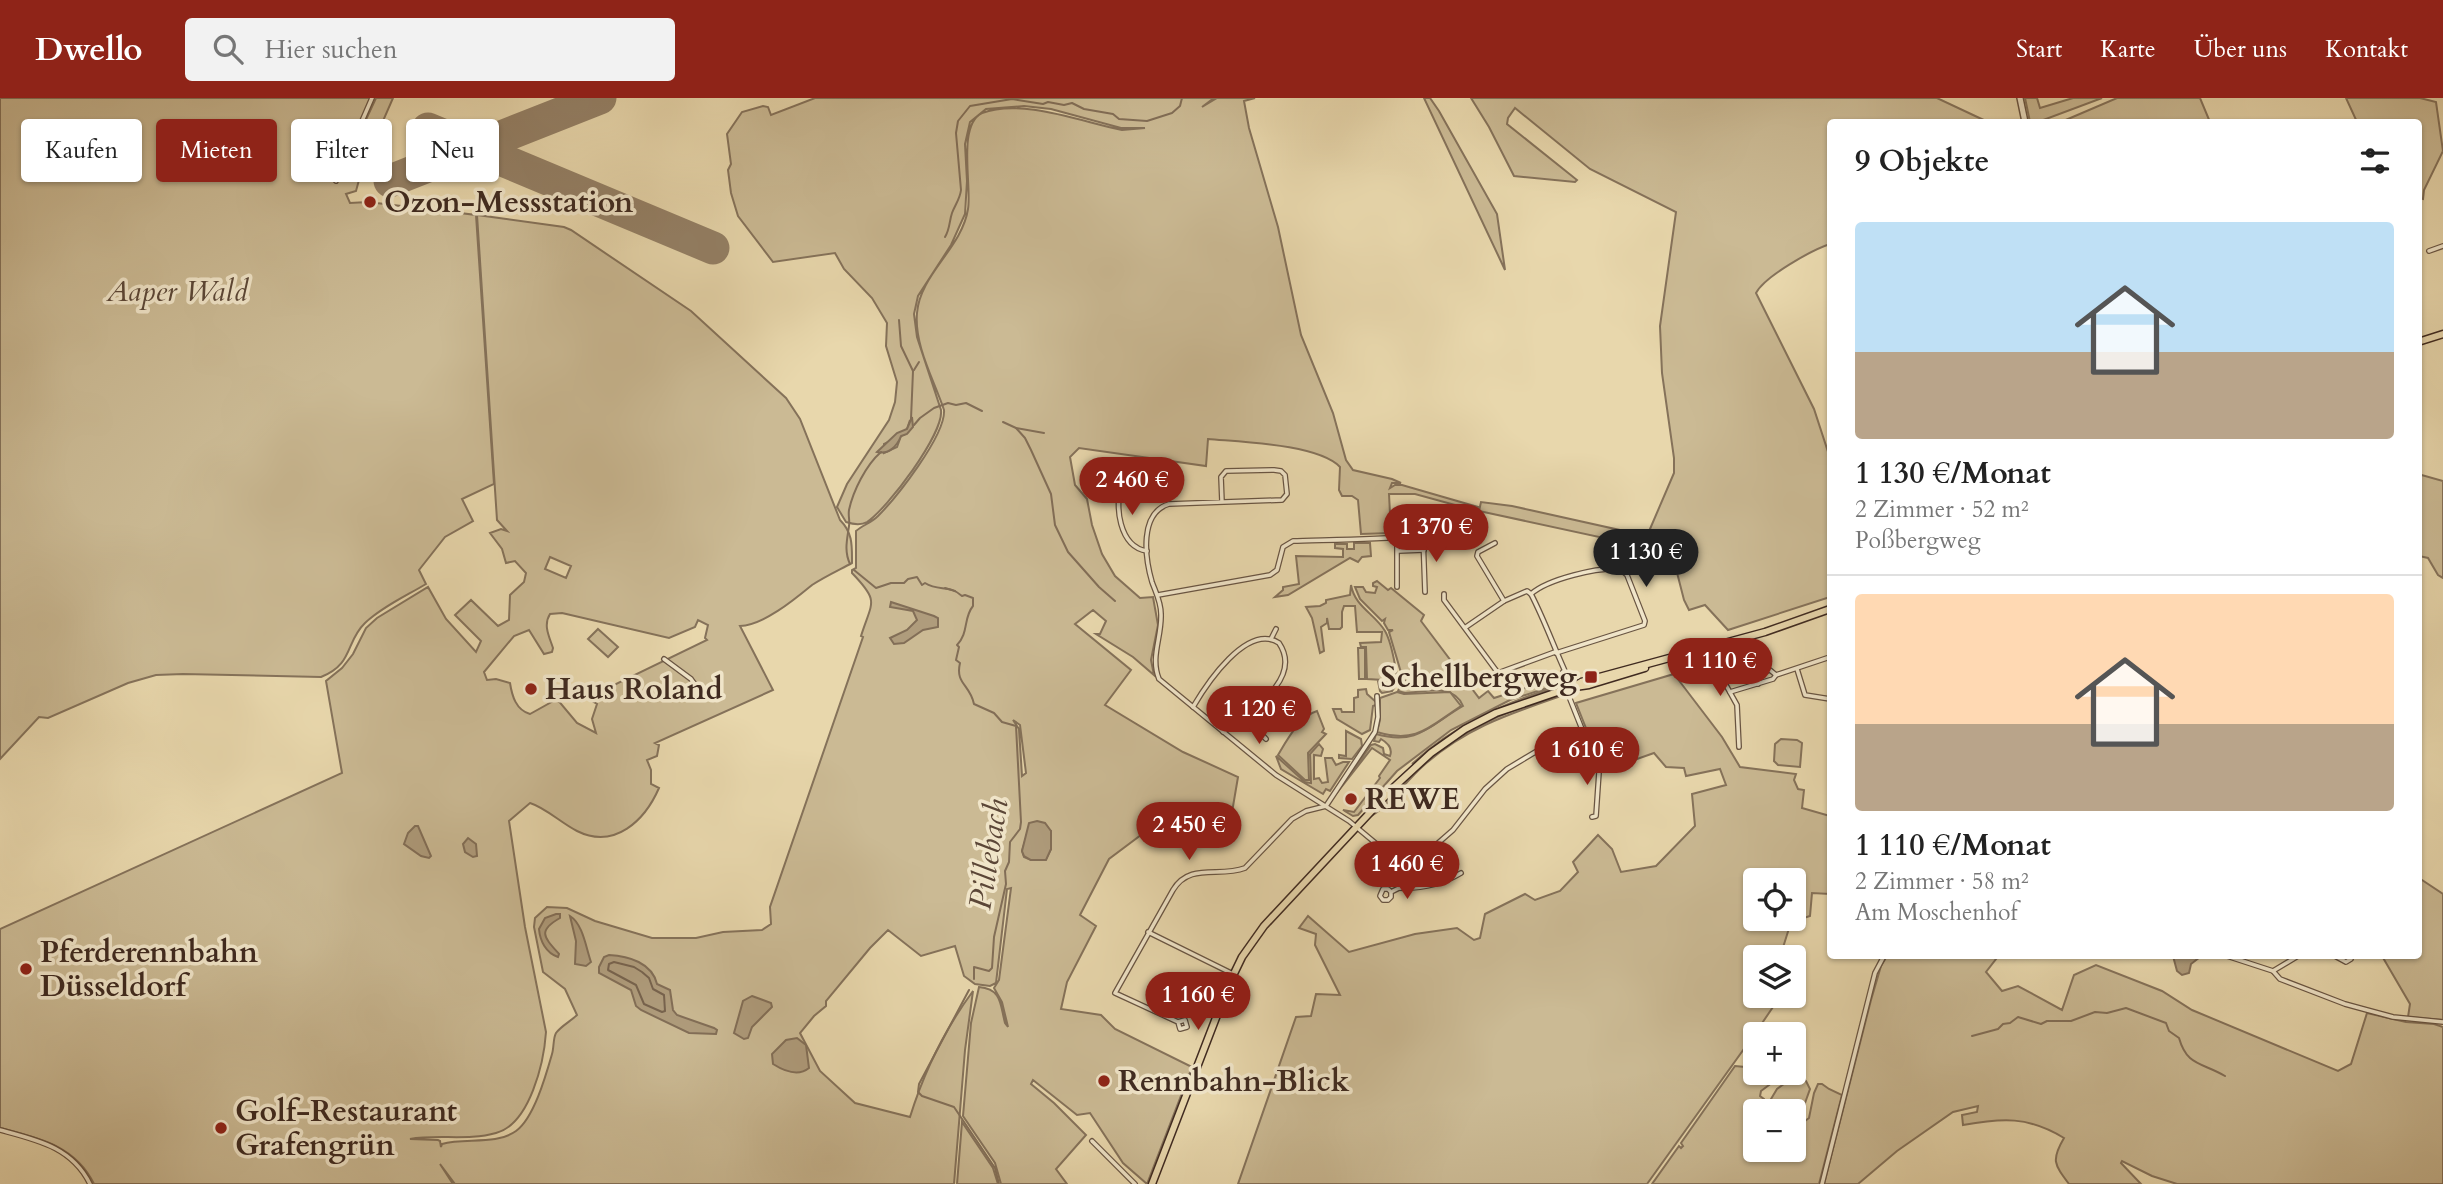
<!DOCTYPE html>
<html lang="de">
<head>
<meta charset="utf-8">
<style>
  body { margin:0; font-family:Cardo,serif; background:#f2f2f2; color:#222; height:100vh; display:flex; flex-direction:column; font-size:26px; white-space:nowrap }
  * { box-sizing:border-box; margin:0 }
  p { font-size:23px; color:#767676 }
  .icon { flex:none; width:38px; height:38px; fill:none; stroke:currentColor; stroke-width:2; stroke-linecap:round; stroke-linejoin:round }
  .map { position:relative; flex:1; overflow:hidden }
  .drawer { position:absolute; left:1827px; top:21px; width:595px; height:840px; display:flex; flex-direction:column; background:#fff; border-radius:7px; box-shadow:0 2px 5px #0004 }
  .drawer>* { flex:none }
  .top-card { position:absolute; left:21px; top:21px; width:665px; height:63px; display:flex; gap:14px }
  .fabs { position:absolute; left:1743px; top:770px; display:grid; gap:14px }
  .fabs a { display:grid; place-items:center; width:63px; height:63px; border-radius:7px; background:#fff; box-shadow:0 2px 5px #0004; font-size:35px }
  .price { position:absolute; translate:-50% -60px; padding:0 16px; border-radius:24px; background:#8f2418; color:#fff; font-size:23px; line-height:46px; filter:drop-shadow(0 2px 4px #0008) }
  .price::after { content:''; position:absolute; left:50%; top:42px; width:21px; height:16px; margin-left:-10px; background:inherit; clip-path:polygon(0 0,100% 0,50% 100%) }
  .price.on { background:#222; color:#fff }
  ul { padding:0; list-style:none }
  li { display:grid; align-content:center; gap:14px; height:371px; padding:0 28px }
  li+li { border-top:2px solid #e0e0e0 }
  li span { display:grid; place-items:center; height:217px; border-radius:7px; color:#555 }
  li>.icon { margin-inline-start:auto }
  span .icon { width:126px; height:126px; fill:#fffc; stroke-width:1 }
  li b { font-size:30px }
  h2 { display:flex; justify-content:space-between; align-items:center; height:84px; padding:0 28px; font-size:30px }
  .pill { padding:0 24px; border-radius:7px; background:#fff; box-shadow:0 2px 5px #0004; font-size:24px; line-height:63px }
  .pill.on { background:#8f2418; color:#fff }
  header { display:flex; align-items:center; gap:42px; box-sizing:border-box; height:98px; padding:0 35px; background:#8f2418; color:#fff }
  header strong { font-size:33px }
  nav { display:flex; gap:38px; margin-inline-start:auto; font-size:24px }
  .search { width:490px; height:63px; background:#f2f2f2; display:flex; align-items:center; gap:18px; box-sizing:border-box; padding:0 24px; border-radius:7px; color:#767676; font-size:26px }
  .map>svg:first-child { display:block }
  .green { fill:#cbba94; stroke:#85725a; stroke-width:2; fill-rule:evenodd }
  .water { fill:#af9c7c; stroke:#826e57; stroke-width:2 }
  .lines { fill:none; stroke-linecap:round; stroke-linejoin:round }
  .shore { stroke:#77634e; stroke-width:2 }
  .stream { stroke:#826e57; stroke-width:2 }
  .runway { stroke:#948066; stroke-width:33 }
  .minor-casing { stroke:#695543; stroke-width:6 }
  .tertiary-casing { stroke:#695543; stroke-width:8 }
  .primary-casing { stroke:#3f2a20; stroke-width:9 }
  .minor { stroke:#f0e5c9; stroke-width:3.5 }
  .tertiary { stroke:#f0e5c9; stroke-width:5 }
  .primary { stroke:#e8d7ac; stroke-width:6 }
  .poi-dot { fill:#8f2418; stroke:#f0e5c9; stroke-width:2.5 }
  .labels { text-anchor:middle; stroke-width:7; stroke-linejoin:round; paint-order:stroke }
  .poi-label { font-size:30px; font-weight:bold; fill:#3f2a20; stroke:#f0e5c9; text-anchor:start }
  .park-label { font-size:30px; font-style:italic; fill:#5b4737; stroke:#f0e5c9 }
  .water-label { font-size:32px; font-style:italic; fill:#5b4637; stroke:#f0e5c9 }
</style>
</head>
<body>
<header>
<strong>Dwello</strong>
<div class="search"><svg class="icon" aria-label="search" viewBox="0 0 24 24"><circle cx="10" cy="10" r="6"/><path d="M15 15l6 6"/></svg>Hier suchen</div>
<nav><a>Start</a><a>Karte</a><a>Über uns</a><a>Kontakt</a></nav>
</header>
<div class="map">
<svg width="2443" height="1086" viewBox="0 0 2443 1086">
  <rect width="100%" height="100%" fill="#e8d7ac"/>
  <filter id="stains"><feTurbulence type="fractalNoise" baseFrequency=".00286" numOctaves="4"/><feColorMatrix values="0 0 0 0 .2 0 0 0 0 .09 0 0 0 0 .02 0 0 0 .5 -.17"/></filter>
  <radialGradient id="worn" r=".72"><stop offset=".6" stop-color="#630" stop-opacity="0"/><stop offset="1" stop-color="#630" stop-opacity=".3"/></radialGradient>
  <!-- green -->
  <g class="green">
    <path d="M0,0H372L337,84L376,0H393L362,71L356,93L346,96L350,105L368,104L476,117L494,386L462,401L473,423L445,439L419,472L426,486C406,498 382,509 365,525C345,544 354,566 321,579L183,576L156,577L128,585L48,620L39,619L0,661Z"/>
    <path d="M815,0H1214L1202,9L1217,0H1255L1244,3L1249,30L1278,129L1301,237L1333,315L1346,362L1353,372L1392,381L1401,385H1392L1390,390L1395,387H1402L1478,409L1477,413L1415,396H1389L1391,435L1361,436L1358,402L1352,398H1342L1339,392L1340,369C1318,346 1240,344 1208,341L1206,368L1079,350L1070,359L1075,387L1087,401L1092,427L1102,456L1115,478L1140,500L1153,499L1158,527L1151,562L1154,577L1133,559L1096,536H1100L1106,523L1093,512L1075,526L1131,572L1105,607L1183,654L1238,679L1230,726L1149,731L1109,761L1080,817L1096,828L1067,884L1061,911L1101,917L1115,931L1192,969L1147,1086L1123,1065L1090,1015L1077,1017L1033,982L1031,986L1054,1005L1086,1037L1056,1071L1067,1086H1001L995,1065L963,1018L971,925L979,889C1002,891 1000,906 1005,925L1008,929L1002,904L994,890L999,882L1011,790L1007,791L996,885L990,888L975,886L964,878L955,848L921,858L888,832L870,850L826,903V908L814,918L800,935L820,973L855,1005L910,1019C924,974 945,931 973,893L965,952L954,1086H455L440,1066L453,1086H94C75,1047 38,1040 0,1030V831L342,675L326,583L342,570L353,556L366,530L377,520L428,489L446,521L476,554L481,543L455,517L471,502L498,528L509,522L510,497L524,484L526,475L515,463L506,465L502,451L490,435L501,431L507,433L497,422L477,117L564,129L571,132L691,213L786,300L800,321L840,422C853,435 852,448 852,465C839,472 824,479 812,487C795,501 764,527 740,528L773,592L655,645L659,647L657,658L647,662L651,672V686L659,690C645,722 615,752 577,733C561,725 546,710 530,705L509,723L525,829L546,934C544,964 530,1026 496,1035C469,1043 437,1036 410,1041L438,1042L440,1043L441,1049L442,1046C465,1039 495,1048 516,1033C534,1020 546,977 552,956C554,950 553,940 556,935C561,928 571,923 577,917L565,891L543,874L534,829L535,820L547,809L567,810L595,823L652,840H696L723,834L762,832L771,826L770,809L863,539L861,538C872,503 880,504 852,475V472L856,470V433C863,427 871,425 878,418C896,400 946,337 944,312C934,282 914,247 917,215C920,176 962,150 968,111C972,88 957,27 982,15C1022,0 1082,24 1122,32L1145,30H1121L1051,11L1024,8L986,11L970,24L965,46L967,83L965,116L951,147L918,198L914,216L917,239L941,312C944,336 887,411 867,424C860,428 852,426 846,424L837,409L847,386L889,322L895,304L897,284L886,248L887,225L872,200L844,171L835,155L773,164L738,118L731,95L728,72L731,66L727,36L742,14L763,8L768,9L771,17ZM910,322C911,331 910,335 901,338L897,349L884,355V346C890,344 901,335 907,331ZM550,459L571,468L566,480L545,471ZM562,515L669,540L695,529L698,522L708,527L705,540L707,542L587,600L597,606L592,621L596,635L577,625L557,601L530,616C516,612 512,598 510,585L496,581L487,582L484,574L514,538L529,532L544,556L552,554L553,550C549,538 543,527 550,516ZM1013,622L1020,627L1026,675L1022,678L1019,631ZM1029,730L1051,733V751L1046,761L1031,762L1024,759L1022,753Z"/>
    <path d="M1424,0H1430L1439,13L1497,116L1505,172Z"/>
    <path d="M1471,0H1937L1988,24H1830V146C1812,152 1765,178 1756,195L1814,311L1830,360V499L1728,532L1705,507L1689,512L1684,502L1673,459L1669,457L1666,444C1652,443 1631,442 1622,454L1618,443L1479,413L1481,404L1512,408L1647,438L1674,375V360L1662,275L1660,228L1676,114L1590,71L1515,10L1508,20L1507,26L1577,82L1575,84L1514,78L1489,29Z"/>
    <path d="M2025,0H2037L2040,10L2073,0H2102L2038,24H2030Z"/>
    <path d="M2117,0H2200L2210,24H2061Z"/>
    <path d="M2346,0H2420L2436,4L2443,53L2424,92L2423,101L2419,100L2418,24H2357Z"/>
    <path d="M2418,376L2443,383V480L2438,477L2428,460L2419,458Z"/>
    <path d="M1446,436L1443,439V451H1426V441H1429L1428,439Z"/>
    <path d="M1354,445H1370L1371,458L1362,459L1358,464L1350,460L1288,497L1275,499L1283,492V489L1299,486L1296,458L1343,459V451L1335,450V446H1347V451H1354Z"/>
    <path d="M1377,483L1388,492L1391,490L1424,517L1421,523L1479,600L1488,593L1494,600L1560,579L1559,586L1510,602L1451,632L1397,673L1358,717L1353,718L1343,712L1354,714L1380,680L1379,678L1390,662L1372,650L1336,696L1371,647L1375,646L1383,650L1384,656L1390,658C1393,650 1388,645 1381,641L1379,644L1374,643L1376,636C1418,648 1430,627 1463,608C1454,585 1426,594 1405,595L1398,593L1401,586H1406V583L1402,582V578L1389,534L1393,532H1388L1384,525L1385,521L1382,523L1360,501L1355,489H1363L1366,494L1375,495L1377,489L1373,488V485Z"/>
    <path d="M1351,487C1355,509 1374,515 1385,533C1392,545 1394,563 1397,577L1383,578H1397V586L1392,593L1382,595L1380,593L1378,583L1384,582L1367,581L1366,549H1361L1360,545L1381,544L1382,534H1357L1355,508H1344L1342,514V529L1340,531H1329L1327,520V525L1321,529L1324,553L1320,555L1312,520L1306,509L1320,508L1326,505V502L1350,497Z"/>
    <path d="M598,531L618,549L608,559L588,541Z"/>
    <path d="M1358,550H1365V581H1359Z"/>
    <path d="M1674,576L1722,639L1740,669L1796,676L1794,682L1798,691L1804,692L1802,710L1830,718V796L1812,795L1810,818L1791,824L1780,859H1755V898H1779L1777,903L1750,943L1747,940L1745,943L1746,948L1647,1086H1238L1296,919L1311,918L1316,896L1340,897L1315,847L1316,836L1299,830L1308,818L1349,854L1415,836L1457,830L1474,842L1480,840L1485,816L1525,796L1535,802L1560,793L1578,774L1573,764L1598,737L1612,751L1621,774L1656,768L1695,728L1692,696L1726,687L1720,671L1686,678L1684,670L1666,669L1654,655L1603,673L1576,605ZM1755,782H1794V821H1755Z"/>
    <path d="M1558,588L1487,616L1448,638L1412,666C1454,627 1504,605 1558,588Z"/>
    <path d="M1366,591L1367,596L1376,604V607L1373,608L1370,632L1362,636L1337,621L1333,611H1341L1342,614H1354V600L1358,599V592Z"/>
    <path d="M1397,594L1404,596L1450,594L1461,608C1429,629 1417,646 1377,634L1380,622V600Z"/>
    <path d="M1561,598C1509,616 1465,630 1423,668C1407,682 1386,711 1369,719C1416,669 1454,633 1520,610C1533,606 1547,599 1561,598Z"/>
    <path d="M1317,613L1324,631L1322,634L1326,636L1308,655L1309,682H1305L1278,657C1287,642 1300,618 1317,613Z"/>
    <path d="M1346,633L1361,641L1362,648L1352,661L1339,660V657L1346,658Z"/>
    <path d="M1781,641L1797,642L1802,645L1800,669L1778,667L1774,663L1775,646Z"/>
    <path d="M1319,646L1323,651L1321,658L1314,657V681L1319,680L1322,685L1328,684L1325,660H1332L1336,667L1343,664H1349L1330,693L1326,691L1323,696L1281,671L1276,658L1305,684L1311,685L1310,656Z"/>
    <path d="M2419,780L2443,796V922L2408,919L2410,906L2382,858H2418Z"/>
    <path d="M1887,858H1991L1996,861L1986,874L2002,893L2018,888L2062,912L2074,877L2096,867L2162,893L2192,912L2338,973L2351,966L2367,915L2406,924L2434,926L2443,929V1086H2177L2152,1078L2122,1063L2121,1065L2141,1086H2069C2054,1066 2051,1062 2064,1040C2028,1018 2002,1020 1963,1027L1962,1017L1977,1014L1978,1008L1953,1014L1897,1053L1858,1086H1824L1871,902L1881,868Z"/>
    <path d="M1735,968L1755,970V975H1772L1773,984L1761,993L1760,998L1764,1001V1010L1774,1013H1755V1052H1794V1022L1805,1023L1809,1020L1814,995L1818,986H1822L1829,991L1842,997L1819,1086H1652L1679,1048L1681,1050L1683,1048L1681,1045Z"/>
    <path d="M1792,980H1800L1806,983L1810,991L1800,1019L1795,1020L1794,1013C1783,1013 1776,1011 1771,1001L1777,991Z"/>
    <path d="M962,1024L993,1070L998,1086H957Z"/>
  </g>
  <!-- water -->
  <g class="water">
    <path d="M912,319L913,329L907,336L901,338C897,348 889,357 877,354L897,335L907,331Z"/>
    <path d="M891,504L934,518L938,520V529L923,532L904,545L894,546L890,540L907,532L917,522L913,513L890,509Z"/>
    <path d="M1037,723L1045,725L1051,733V751L1046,762H1031L1024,758L1022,753L1029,725Z"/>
    <path d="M415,728H418L431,758L429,760L421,758L404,746L408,735Z"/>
    <path d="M468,740L476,746L477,758L473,759L465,754L463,746Z"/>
    <path d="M556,816H560V820C537,833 544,839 559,856L558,859C546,855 540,843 539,831L545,820Z"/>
    <path d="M570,818C583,826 586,850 591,864L586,868L575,866L576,843Z"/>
    <path d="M609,857C629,858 652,865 657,886L670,892L673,912L677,917L714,930L717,932L716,936L689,935L641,912L636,908L631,892L599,875V869L604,859Z"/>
    <path d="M2173,858H2200V859L2191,866L2189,875L2182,877L2177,873Z"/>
    <path d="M752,898L771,905L772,909L752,929L748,940L744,941L734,935L743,903Z"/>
    <path d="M797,940L806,947L809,970C798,979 784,973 773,966L772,956L786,942Z"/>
  </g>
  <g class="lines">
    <!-- shore -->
    <path class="shore" d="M614,864L634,869L642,874L649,880L653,891L664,897L665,913L662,914L644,906L636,887L608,872L609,866Z"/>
    <!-- stream -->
    <g class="stream">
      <path d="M945,139C950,131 949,124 952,115C955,107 960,101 961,92L956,35L958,23L970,8L1012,1L1043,6L1048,4L1064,7L1072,5L1084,11L1113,16L1119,21L1147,23L1172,15L1180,8L1182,0"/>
      <path d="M899,222L901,248L913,273L911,321"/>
      <path d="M914,272L919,264"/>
      <path d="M1003,324L1016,330L1044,335"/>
      <path d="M914,327L920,320L934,310L948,305L956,307L966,305L982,313"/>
      <path d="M1016,330L1025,340L1031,352L1051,396L1055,427L1068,454L1099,489L1115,503"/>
      <path d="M850,466C844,453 847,442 849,428C850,422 848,418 849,412C853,393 866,367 881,354"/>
      <path d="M854,472L876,490L891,485H904L908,481L917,479L922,487L925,485C939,494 949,486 962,498L965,497L973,500V508C963,520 969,535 957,547L959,549L956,562L960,565C955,586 970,586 974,606L994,615L1002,624L1016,628L1021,724L1020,731L1010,744L1009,764L1005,773L1006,786L994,839L992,870L989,873L974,869V881"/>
      <path d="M945,490L955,493"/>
      <path d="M969,892L919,986L918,994L922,998L954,1009L995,1070L999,1086"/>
      <path d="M1972,938L1998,931L2003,926L2010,925L2018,919L2041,926L2047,923H2071L2095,914L2107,915L2126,910L2166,925L2169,933L2179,940C2187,968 2201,964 2225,978"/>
    </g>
    <!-- runway -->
    <g class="runway">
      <path d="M428,31L713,150"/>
      <path d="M390,83L600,0"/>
    </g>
    <defs>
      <g id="minor">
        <path d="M336,83L372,0"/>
        <path d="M2429,153L2443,148"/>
        <path d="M1122,385C1114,407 1119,449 1147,453"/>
        <path d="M1222,404L1221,379L1226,373L1274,372L1281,373L1285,377L1287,396L1282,402L1169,406C1139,415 1145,460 1152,484C1156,495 1161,504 1161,516C1162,539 1150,559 1159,581L1276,677L1349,723L1379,748L1402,755L1418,754L1437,746L1453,732L1485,691L1507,671L1537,653L1583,635"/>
        <path d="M1423,438L1425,494"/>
        <path d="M1397,439V489"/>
        <path d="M1495,445L1478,454L1477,458L1504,503"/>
        <path d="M1398,453L1424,452"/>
        <path d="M1444,496V502L1498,575L1555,554"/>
        <path d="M1531,496C1548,481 1598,469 1620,471L1627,477L1645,523L1644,527L1556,555"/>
        <path d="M1531,496C1546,525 1556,555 1570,584L1569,590"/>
        <path d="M1158,497L1270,477L1277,472L1283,449L1293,443C1325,441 1462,444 1477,420"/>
        <path d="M1466,529L1504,503L1527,493L1531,496"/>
        <path d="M1271,541L1276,531"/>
        <path d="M1706,551L1737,607L1739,649"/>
        <path d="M664,561L691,581L696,588"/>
        <path d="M1797,571L1805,597L1830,601"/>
        <path d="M1563,574L1564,585L1569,588"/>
        <path d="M1758,586V575L1770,572L1776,577"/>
        <path d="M1566,591L1599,674L1596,718L1592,719"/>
        <path d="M1730,594L1773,581L1776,577L1830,559"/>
        <path d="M1193,609C1206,587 1247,524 1279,545C1304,582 1248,614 1223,634"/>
        <path d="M1244,617L1266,641"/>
        <path d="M1402,755L1399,790C1422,791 1441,787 1461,775"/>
        <path d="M1391,794L1388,791H1383L1380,798L1383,802H1388L1391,799V794L1399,790"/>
        <path d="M1148,834L1233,876"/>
        <path d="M2227,858L2273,873L2280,881L2345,906L2367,912L2393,919L2443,924"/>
        <path d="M2335,858L2346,864L2351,861V858"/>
        <path d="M2273,873L2298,858"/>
        <path d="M1178,924L1185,922L1187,929L1180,931L1178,924L1115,895L1173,792C1190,764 1219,780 1245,770L1292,721L1306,713L1326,708L1375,634L1378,619L1377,598"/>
        <path d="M0,1032C37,1042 72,1049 90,1086"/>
        <path d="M1092,1043L1135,1086"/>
        <path d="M1822,1086L1875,875L1884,858"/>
      </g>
      <path id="tertiary" d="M2020,0L2025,24"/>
      <g id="primary">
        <path d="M2418,244L2443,236"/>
        <path d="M1575,589L1589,587L1645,570"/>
        <path d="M1152,1086L1229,886L1242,859L1264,828L1393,690L1431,655L1465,631L1496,615L1572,589L1581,584L1765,534L1830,511"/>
      </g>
    </defs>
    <!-- minor casing -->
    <use href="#minor" class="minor-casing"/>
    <!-- tertiary casing -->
    <use href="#tertiary" class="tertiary-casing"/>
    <!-- primary casing -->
    <use href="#primary" class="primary-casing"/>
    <!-- minor -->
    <use href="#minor" class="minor"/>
    <!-- tertiary -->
    <use href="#tertiary" class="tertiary"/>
    <!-- primary -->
    <use href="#primary" class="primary"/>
  </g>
  <!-- markers -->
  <g class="poi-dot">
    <circle cx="370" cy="104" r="7"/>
    <rect x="1584" y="572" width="14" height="14" rx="3.5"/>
    <circle cx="531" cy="591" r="7"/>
    <circle cx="1351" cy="701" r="7"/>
    <circle cx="26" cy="871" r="7"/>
    <circle cx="1104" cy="983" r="7"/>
    <circle cx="221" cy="1030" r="7"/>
  </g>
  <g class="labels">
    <!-- poi labels -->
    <g class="poi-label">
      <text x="384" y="114">Ozon-Messstation</text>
      <text x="1577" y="589" text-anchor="end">Schellbergweg</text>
      <text x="545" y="601">Haus Roland</text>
      <text x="1365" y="711">REWE</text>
      <text x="40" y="864">Pferderennbahn<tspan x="40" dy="34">Düsseldorf</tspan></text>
      <text x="1118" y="993">Rennbahn-Blick</text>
      <text x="235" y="1023">Golf-Restaurant<tspan x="235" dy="34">Grafengrün</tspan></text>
    </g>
    <!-- park labels -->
    <g class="park-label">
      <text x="177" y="203">Aaper Wald</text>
    </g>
    <!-- water labels -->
    <g class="water-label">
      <text transform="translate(988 756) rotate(-81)" y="11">Pillebach</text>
    </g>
  </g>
  <rect width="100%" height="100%" filter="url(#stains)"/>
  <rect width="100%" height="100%" fill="url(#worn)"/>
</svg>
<div class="fabs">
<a><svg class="icon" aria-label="locate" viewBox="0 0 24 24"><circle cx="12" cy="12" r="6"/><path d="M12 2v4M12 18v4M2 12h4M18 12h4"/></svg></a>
<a><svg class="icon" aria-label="layers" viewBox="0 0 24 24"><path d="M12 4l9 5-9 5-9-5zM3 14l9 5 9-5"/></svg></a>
<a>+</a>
<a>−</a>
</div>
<b class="price" style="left:1132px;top:419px">2 460 €</b>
<b class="price" style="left:1436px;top:466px">1 370 €</b>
<b class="price on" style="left:1646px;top:491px">1 130 €</b>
<b class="price" style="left:1720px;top:600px">1 110 €</b>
<b class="price" style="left:1259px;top:648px">1 120 €</b>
<b class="price" style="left:1587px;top:689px">1 610 €</b>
<b class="price" style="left:1189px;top:764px">2 450 €</b>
<b class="price" style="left:1407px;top:803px">1 460 €</b>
<b class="price" style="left:1198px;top:934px">1 160 €</b>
<div class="top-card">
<a class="pill">Kaufen</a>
<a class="pill on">Mieten</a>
<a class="pill">Filter</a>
<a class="pill">Neu</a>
</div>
<section class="drawer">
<h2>9 Objekte<svg class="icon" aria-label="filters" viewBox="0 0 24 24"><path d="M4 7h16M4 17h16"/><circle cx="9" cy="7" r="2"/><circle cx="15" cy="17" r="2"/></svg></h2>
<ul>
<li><span style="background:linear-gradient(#bfe0f5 60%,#b9a48a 0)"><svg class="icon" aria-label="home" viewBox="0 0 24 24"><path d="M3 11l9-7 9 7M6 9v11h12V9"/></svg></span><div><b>1 130 €/Monat</b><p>2 Zimmer · 52 m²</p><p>Poßbergweg</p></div></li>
<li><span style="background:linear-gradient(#ffd9b3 60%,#b9a48a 0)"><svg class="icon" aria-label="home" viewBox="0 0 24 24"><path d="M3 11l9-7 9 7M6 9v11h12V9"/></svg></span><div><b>1 110 €/Monat</b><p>2 Zimmer · 58 m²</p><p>Am Moschenhof</p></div></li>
</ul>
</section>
</div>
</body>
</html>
